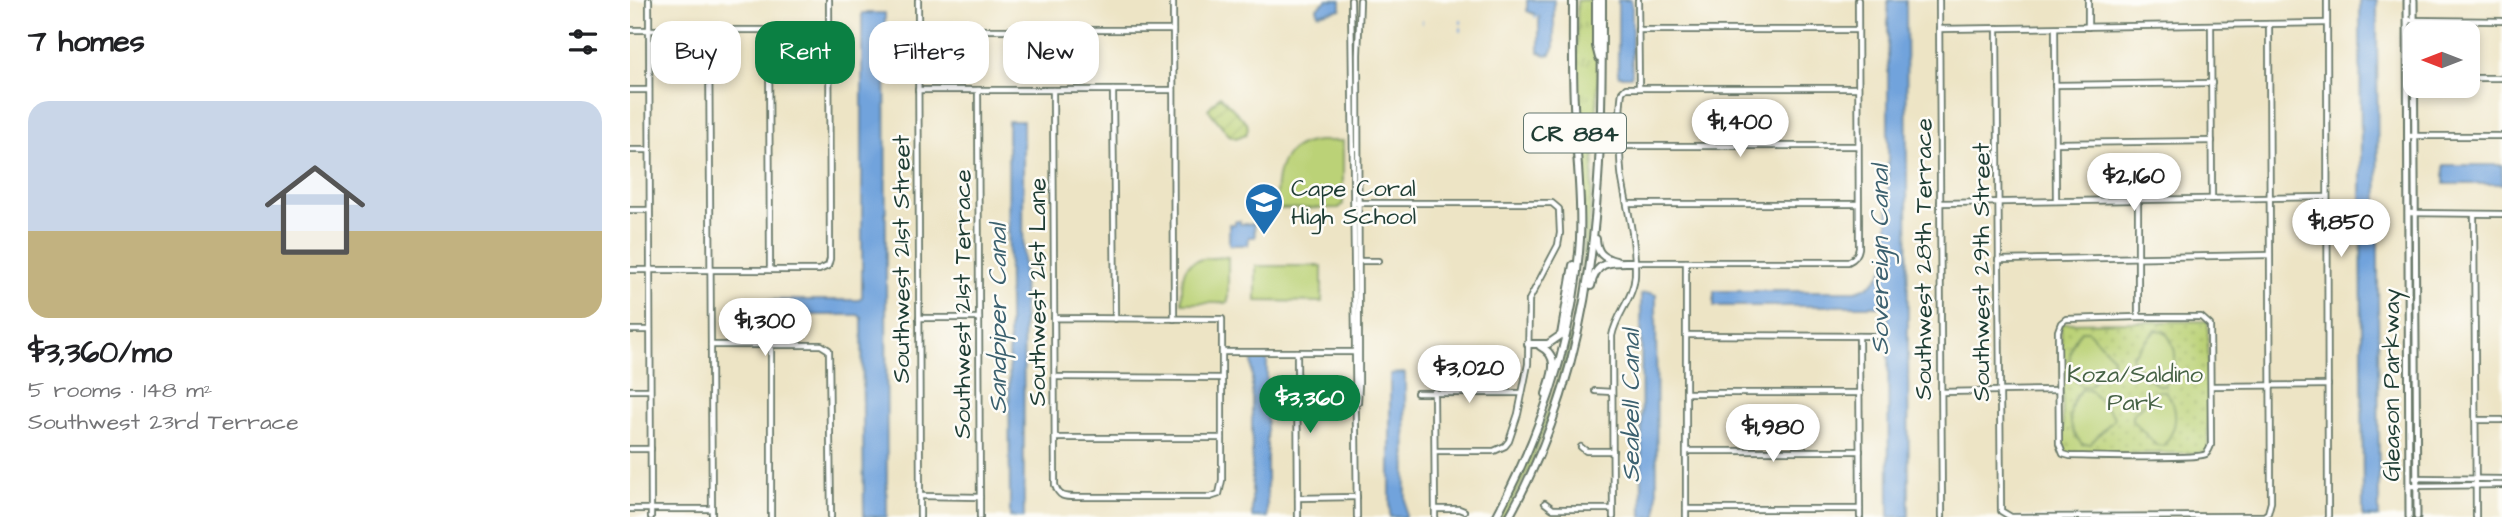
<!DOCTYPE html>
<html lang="en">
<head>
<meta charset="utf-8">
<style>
  body { margin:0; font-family:"Architects Daughter",sans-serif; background:#f2f2f2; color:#202124; height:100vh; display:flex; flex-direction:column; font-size:26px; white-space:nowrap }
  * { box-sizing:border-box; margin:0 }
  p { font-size:23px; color:#757577 }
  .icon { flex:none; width:38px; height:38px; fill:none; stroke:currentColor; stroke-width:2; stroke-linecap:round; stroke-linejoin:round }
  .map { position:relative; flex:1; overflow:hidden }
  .drawer { display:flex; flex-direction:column; background:#fff; width:630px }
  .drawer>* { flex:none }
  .hud { position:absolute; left:21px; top:21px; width:665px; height:63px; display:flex; gap:14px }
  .needle { width:46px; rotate:270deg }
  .fabs { position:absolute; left:1773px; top:21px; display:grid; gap:14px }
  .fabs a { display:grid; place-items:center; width:77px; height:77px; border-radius:14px; background:#fff; box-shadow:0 4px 10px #0003; font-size:35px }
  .price { position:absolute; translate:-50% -60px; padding:0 16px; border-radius:24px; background:#fff; color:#222; font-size:23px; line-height:46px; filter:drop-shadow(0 2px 4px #0008) }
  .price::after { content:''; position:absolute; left:50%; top:42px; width:21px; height:16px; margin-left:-10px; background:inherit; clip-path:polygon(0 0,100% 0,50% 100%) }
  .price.on { background:#0b8043; color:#fff }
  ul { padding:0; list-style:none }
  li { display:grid; align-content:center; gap:14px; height:371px; padding:0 28px }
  li span { display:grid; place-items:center; height:217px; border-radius:21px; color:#555 }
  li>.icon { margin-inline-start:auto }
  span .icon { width:126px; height:126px; fill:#fffc; stroke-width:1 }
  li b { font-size:30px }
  h2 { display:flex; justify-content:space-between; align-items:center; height:84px; padding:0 28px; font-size:30px }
  .chip { padding:0 24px; border-radius:21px; background:#fff; box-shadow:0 4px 10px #0003; font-size:24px; line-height:63px }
  .chip.on { background:#0b8043; color:#fff }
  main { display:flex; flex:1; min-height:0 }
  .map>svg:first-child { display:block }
  .grass { fill:url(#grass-tufts); stroke:#6d8856; stroke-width:2 }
  .park { fill:url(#park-dots); stroke:#6d8856; stroke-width:2 }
  .garden { fill:url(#garden-furrows); stroke:#6d8856; stroke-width:2 }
  .pitch { fill:#bbd277; stroke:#6d8856; stroke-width:2 }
  .water { fill:#71a3dc; stroke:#487088; stroke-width:2 }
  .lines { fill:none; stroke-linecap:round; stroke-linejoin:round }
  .stream { stroke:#71a3dc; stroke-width:2 }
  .minor-casing { stroke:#677767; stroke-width:8 }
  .major-casing { stroke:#677767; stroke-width:9 }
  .highway-casing { stroke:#677767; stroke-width:10 }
  .minor { stroke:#fff; stroke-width:4.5 }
  .major { stroke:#fff; stroke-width:5 }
  .highway { stroke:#fff; stroke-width:6 }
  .labels { text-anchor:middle; stroke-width:5; stroke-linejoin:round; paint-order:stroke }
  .shield { fill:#fdfcf7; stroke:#62766e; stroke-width:2 }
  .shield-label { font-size:23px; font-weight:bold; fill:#1f3d34 }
  .poi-label { font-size:24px; fill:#1f3d34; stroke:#fdfcf7; text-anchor:start }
  .street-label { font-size:24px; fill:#1f3d34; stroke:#fdfcf7 }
  .park-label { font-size:24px; fill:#466245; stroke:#fdfcf7 }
  .water-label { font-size:26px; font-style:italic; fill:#3c616f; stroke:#fdfcf7 }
</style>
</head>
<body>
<main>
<section class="drawer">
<h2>7 homes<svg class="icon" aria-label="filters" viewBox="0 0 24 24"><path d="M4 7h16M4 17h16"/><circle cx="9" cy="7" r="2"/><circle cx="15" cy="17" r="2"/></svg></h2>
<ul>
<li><span style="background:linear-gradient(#c9d6e8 60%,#c2b280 0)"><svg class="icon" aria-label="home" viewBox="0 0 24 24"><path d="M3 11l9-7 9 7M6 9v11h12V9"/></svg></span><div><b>$3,360/mo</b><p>5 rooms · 148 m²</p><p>Southwest 23rd Terrace</p></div></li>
</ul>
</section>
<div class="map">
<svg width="1872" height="517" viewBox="0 0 1872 517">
  <defs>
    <pattern id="grass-tufts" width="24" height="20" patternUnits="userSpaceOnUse" patternTransform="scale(1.75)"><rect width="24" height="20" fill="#bbd277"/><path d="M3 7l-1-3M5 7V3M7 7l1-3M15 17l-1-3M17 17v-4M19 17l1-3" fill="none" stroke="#a0b568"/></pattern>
    <pattern id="park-dots" width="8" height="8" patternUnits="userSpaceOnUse" patternTransform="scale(1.75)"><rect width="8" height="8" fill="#bbd277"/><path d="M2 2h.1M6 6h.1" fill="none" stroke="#a0b568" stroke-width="1.8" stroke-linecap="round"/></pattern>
    <pattern id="garden-furrows" width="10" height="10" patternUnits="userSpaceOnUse" patternTransform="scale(1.75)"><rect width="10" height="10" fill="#bbd277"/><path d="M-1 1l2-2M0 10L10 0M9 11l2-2" fill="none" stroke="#a0b568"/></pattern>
  </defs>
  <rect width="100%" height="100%" fill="#fdfcf7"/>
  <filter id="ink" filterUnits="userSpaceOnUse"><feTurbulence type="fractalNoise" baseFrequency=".0143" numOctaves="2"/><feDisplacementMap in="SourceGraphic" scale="14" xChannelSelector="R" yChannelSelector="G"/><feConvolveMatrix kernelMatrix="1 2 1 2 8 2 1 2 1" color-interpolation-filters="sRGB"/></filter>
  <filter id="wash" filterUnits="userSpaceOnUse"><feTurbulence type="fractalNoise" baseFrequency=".00686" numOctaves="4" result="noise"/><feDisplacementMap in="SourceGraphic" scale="28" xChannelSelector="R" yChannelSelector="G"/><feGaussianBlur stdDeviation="1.57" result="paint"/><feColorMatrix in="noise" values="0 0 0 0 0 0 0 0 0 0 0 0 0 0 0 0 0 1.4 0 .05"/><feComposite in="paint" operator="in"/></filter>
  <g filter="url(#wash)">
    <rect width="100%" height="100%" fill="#ede4c5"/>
    <!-- grass -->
    <path class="grass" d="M947,0H964V45L968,64L967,111L958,248L951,302L932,383L900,467L875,517H869C916,431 948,338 954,239C956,204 951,168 949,133C946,89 947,44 947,0Z"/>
    <!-- park -->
    <path class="park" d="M1578,321V453L1433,454L1431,323Z"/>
    <!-- garden -->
    <path class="garden" d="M590,96L617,123L618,129L616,134L606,138L599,135L578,109Z"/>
    <!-- pitch -->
    <g class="pitch">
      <path d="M688,141H713V204L709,208L646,209C646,176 647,145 688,141Z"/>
      <path d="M598,257V301L595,303H552C551,260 556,259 598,257Z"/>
      <path d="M626,266H692V302L626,301Z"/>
      <path d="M1526,330L1534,331C1549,347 1549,368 1534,386L1527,385L1502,361V356Z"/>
      <path d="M1451,331H1458L1483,357V361L1459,386H1451C1436,370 1436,348 1451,331Z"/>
      <path d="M1459,389L1483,415L1484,419L1460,444H1452C1437,428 1436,406 1451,390Z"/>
      <path d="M1527,391H1535C1550,408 1548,429 1533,446L1526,445L1502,420V415Z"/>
    </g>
    <!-- water -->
    <g class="water">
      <path d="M697,0H711V9L688,14L687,8Z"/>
      <path d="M897,0H924V48L921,54L916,55L909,52V16L897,11Z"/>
      <path d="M988,0H1001L1002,7V73L1001,76H989L988,73Z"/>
      <path d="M1258,0H1276L1279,517H1259L1258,310L1254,306H1084V291H1226C1243,286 1254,275 1258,257Z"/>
      <path d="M1730,0H1747L1749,517H1733Z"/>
      <path d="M232,13H255L257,517H234L232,318L228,315H111V300H229L232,297Z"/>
      <path d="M378,121H393L394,517H380Z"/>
      <rect x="1814" y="165" width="58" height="19"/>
      <path d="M605,221H610V224H624L625,237H619L618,245H599V224H605Z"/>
      <path d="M1020,293L1026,295L1027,517H1012L1011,294Z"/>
      <rect x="622" y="359" width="15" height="158"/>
      <path d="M775,373L776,517H760V374Z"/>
    </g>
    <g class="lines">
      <!-- stream -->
      <g class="stream">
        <path d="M905,17L908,14"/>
        <path d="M792,21V23"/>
        <path d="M831,21V23"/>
        <path d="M831,31V28"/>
      </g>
    </g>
  </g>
  <g filter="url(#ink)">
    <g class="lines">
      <defs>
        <g id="minor">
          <path d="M19,0L21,517"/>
          <path d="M288,0L290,517"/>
          <path d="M543,0L544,319"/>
          <path d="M721,0L727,517"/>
          <path d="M1008,0L1009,88"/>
          <path d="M1309,0L1312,517"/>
          <path d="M1697,0L1698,517"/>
          <path d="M1777,20L1872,21"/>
          <path d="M1581,25L1582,199"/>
          <path d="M1458,27V0"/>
          <path d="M1367,28L1371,511L1381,517L1621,516H1634L1638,513L1641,502L1639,24"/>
          <path d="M1425,28L1426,201"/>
          <path d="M1309,29L1697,23"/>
          <path d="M0,30H199"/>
          <path d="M79,30L82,517"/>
          <path d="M288,30H543"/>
          <path d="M1008,30H1228"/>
          <path d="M139,31L140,270"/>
          <path d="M1838,78H1872"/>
          <path d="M1425,85L1582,83"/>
          <path d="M0,90H19"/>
          <path d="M288,90H543"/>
          <path d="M348,90L350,517"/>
          <path d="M423,90L425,485C429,497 434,497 446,497H580L589,494L592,480V319L424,318"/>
          <path d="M483,90L485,319"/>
          <path d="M1778,136H1872"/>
          <path d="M1426,143L1582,141"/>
          <path d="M992,146H1228"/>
          <path d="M0,150H19"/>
          <path d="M1508,200V317"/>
          <path d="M724,203H922L929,209L930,233L928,245L899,300L898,364L888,414L879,441L875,446L864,451H805"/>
          <path d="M1310,203L1697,197"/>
          <path d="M998,204H1228"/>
          <path d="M0,210H19"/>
          <path d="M1778,213L1872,214"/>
          <path d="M1844,214L1846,517"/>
          <path d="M1368,260L1640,255"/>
          <path d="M729,261H748"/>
          <path d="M1005,262H1218C1225,259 1228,255 1229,248L1228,0"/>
          <path d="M1056,262V517"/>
          <path d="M0,270H189L198,266L200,259L199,0"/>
          <path d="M1508,317H1571L1580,325L1581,445C1580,448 1578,452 1576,454C1567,460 1458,456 1440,456L1433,454L1429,444L1428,331L1431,323L1436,319Z"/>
          <path d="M289,318H349"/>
          <path d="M0,330H20"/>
          <path d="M1056,335L1249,336"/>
          <path d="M1229,336L1230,517"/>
          <path d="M81,345H191L199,350L201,517"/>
          <path d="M141,345V517"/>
          <path d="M592,352H728"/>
          <path d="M667,352L668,517"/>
          <path d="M425,377L592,378"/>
          <path d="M1581,386L1698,385"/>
          <path d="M0,390H20"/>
          <path d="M965,391L982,392"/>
          <path d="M804,392L805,517"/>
          <path d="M1311,392L1428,390"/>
          <path d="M787,393H892"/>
          <path d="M1056,393H1230"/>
          <path d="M728,402L729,384L728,55L730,0"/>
          <path d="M1846,420H1872"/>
          <path d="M425,438H592"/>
          <path d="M951,447L956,451H983"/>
          <path d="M0,449H21"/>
          <path d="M1056,451H1230"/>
          <path d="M1785,478L1872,479"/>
          <path d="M1779,486L1872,485"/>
          <path d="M290,496L350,497"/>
          <path d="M668,498L727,497"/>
          <path d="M915,503L923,509H983"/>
          <path d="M0,509H82"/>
          <path d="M805,509H829L834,511"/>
          <path d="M1056,509H1230"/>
          <path d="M983,517L982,336C986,314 1004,298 1005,275C1006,239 998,214 992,179C989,161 989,110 992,92L996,88H1228"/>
        </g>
        <g id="major">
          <path d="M1777,0L1779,517"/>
          <path d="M1784,0L1787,517"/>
        </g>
        <g id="highway">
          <path d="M966,0V46L969,58"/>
          <path d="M966,239C967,253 973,258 986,261"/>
          <path d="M961,286C966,259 982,262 1005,262"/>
          <path d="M898,344H918L931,335L943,265"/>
          <path d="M910,346C931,357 922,375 916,394"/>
          <path d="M866,517C912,431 944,338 950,239C952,200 947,161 945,122C942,82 943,41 943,0"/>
          <path d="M879,517C970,354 972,182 972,0"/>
        </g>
      </defs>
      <!-- minor casing -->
      <use href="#minor" class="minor-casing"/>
      <!-- major casing -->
      <use href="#major" class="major-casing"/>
      <!-- highway casing -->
      <use href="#highway" class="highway-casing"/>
      <!-- minor -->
      <use href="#minor" class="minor"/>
      <!-- major -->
      <use href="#major" class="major"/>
      <!-- highway -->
      <use href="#highway" class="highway"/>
    </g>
  </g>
  <!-- icons -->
  <defs>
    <symbol id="school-pin" viewBox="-11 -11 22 30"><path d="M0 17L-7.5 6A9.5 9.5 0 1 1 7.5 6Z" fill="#1f6fb2" stroke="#fdfcf7"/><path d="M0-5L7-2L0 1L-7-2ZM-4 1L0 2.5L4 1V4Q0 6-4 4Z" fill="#fff"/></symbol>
  </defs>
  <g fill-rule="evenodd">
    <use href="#school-pin" x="612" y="180" width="44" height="60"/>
  </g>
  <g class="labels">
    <!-- shield labels -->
    <rect class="shield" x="894" y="113.5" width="102" height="39" rx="5"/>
    <g class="shield-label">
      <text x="945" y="141">CR 884</text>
    </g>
    <!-- poi labels -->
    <g class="poi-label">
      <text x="661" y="196">Cape Coral<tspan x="661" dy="28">High School</tspan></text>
    </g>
    <!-- street labels -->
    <g class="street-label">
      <text transform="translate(271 259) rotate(-90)" y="8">Southwest 21st Street</text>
      <text transform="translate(1293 259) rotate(-90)" y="8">Southwest 28th Terrace</text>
      <text transform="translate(1351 272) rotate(-90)" y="8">Southwest 29th Street</text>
      <text transform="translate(407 292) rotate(-90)" y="8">Southwest 21st Lane</text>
      <text transform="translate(332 304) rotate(-90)" y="8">Southwest 21st Terrace</text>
      <text transform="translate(1761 385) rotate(-90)" y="8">Gleason Parkway</text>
    </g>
    <!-- park labels -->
    <g class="park-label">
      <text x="1505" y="382">Koza/Saldino<tspan x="1505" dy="28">Park</tspan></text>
    </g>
    <!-- water labels -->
    <g class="water-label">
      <text transform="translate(1249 260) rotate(-90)" y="9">Sovereign Canal</text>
      <text transform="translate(367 319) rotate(-90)" y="9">Sandpiper Canal</text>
      <text transform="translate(1000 406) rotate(-90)" y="9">Seabell Canal</text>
    </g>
  </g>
</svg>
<div class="fabs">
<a><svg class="needle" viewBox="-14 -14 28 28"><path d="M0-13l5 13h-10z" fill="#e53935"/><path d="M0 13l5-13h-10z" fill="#757577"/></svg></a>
</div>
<b class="price" style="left:1110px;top:159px">$1,400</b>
<b class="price" style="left:1504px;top:213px">$2,160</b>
<b class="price" style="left:1711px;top:259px">$1,850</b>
<b class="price" style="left:135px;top:358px">$1,300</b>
<b class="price" style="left:839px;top:405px">$3,020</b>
<b class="price on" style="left:680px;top:435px">$3,360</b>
<b class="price" style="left:1143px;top:464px">$1,980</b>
<div class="hud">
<a class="chip">Buy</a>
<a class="chip on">Rent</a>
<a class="chip">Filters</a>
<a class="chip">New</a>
</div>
</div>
</main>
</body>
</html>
